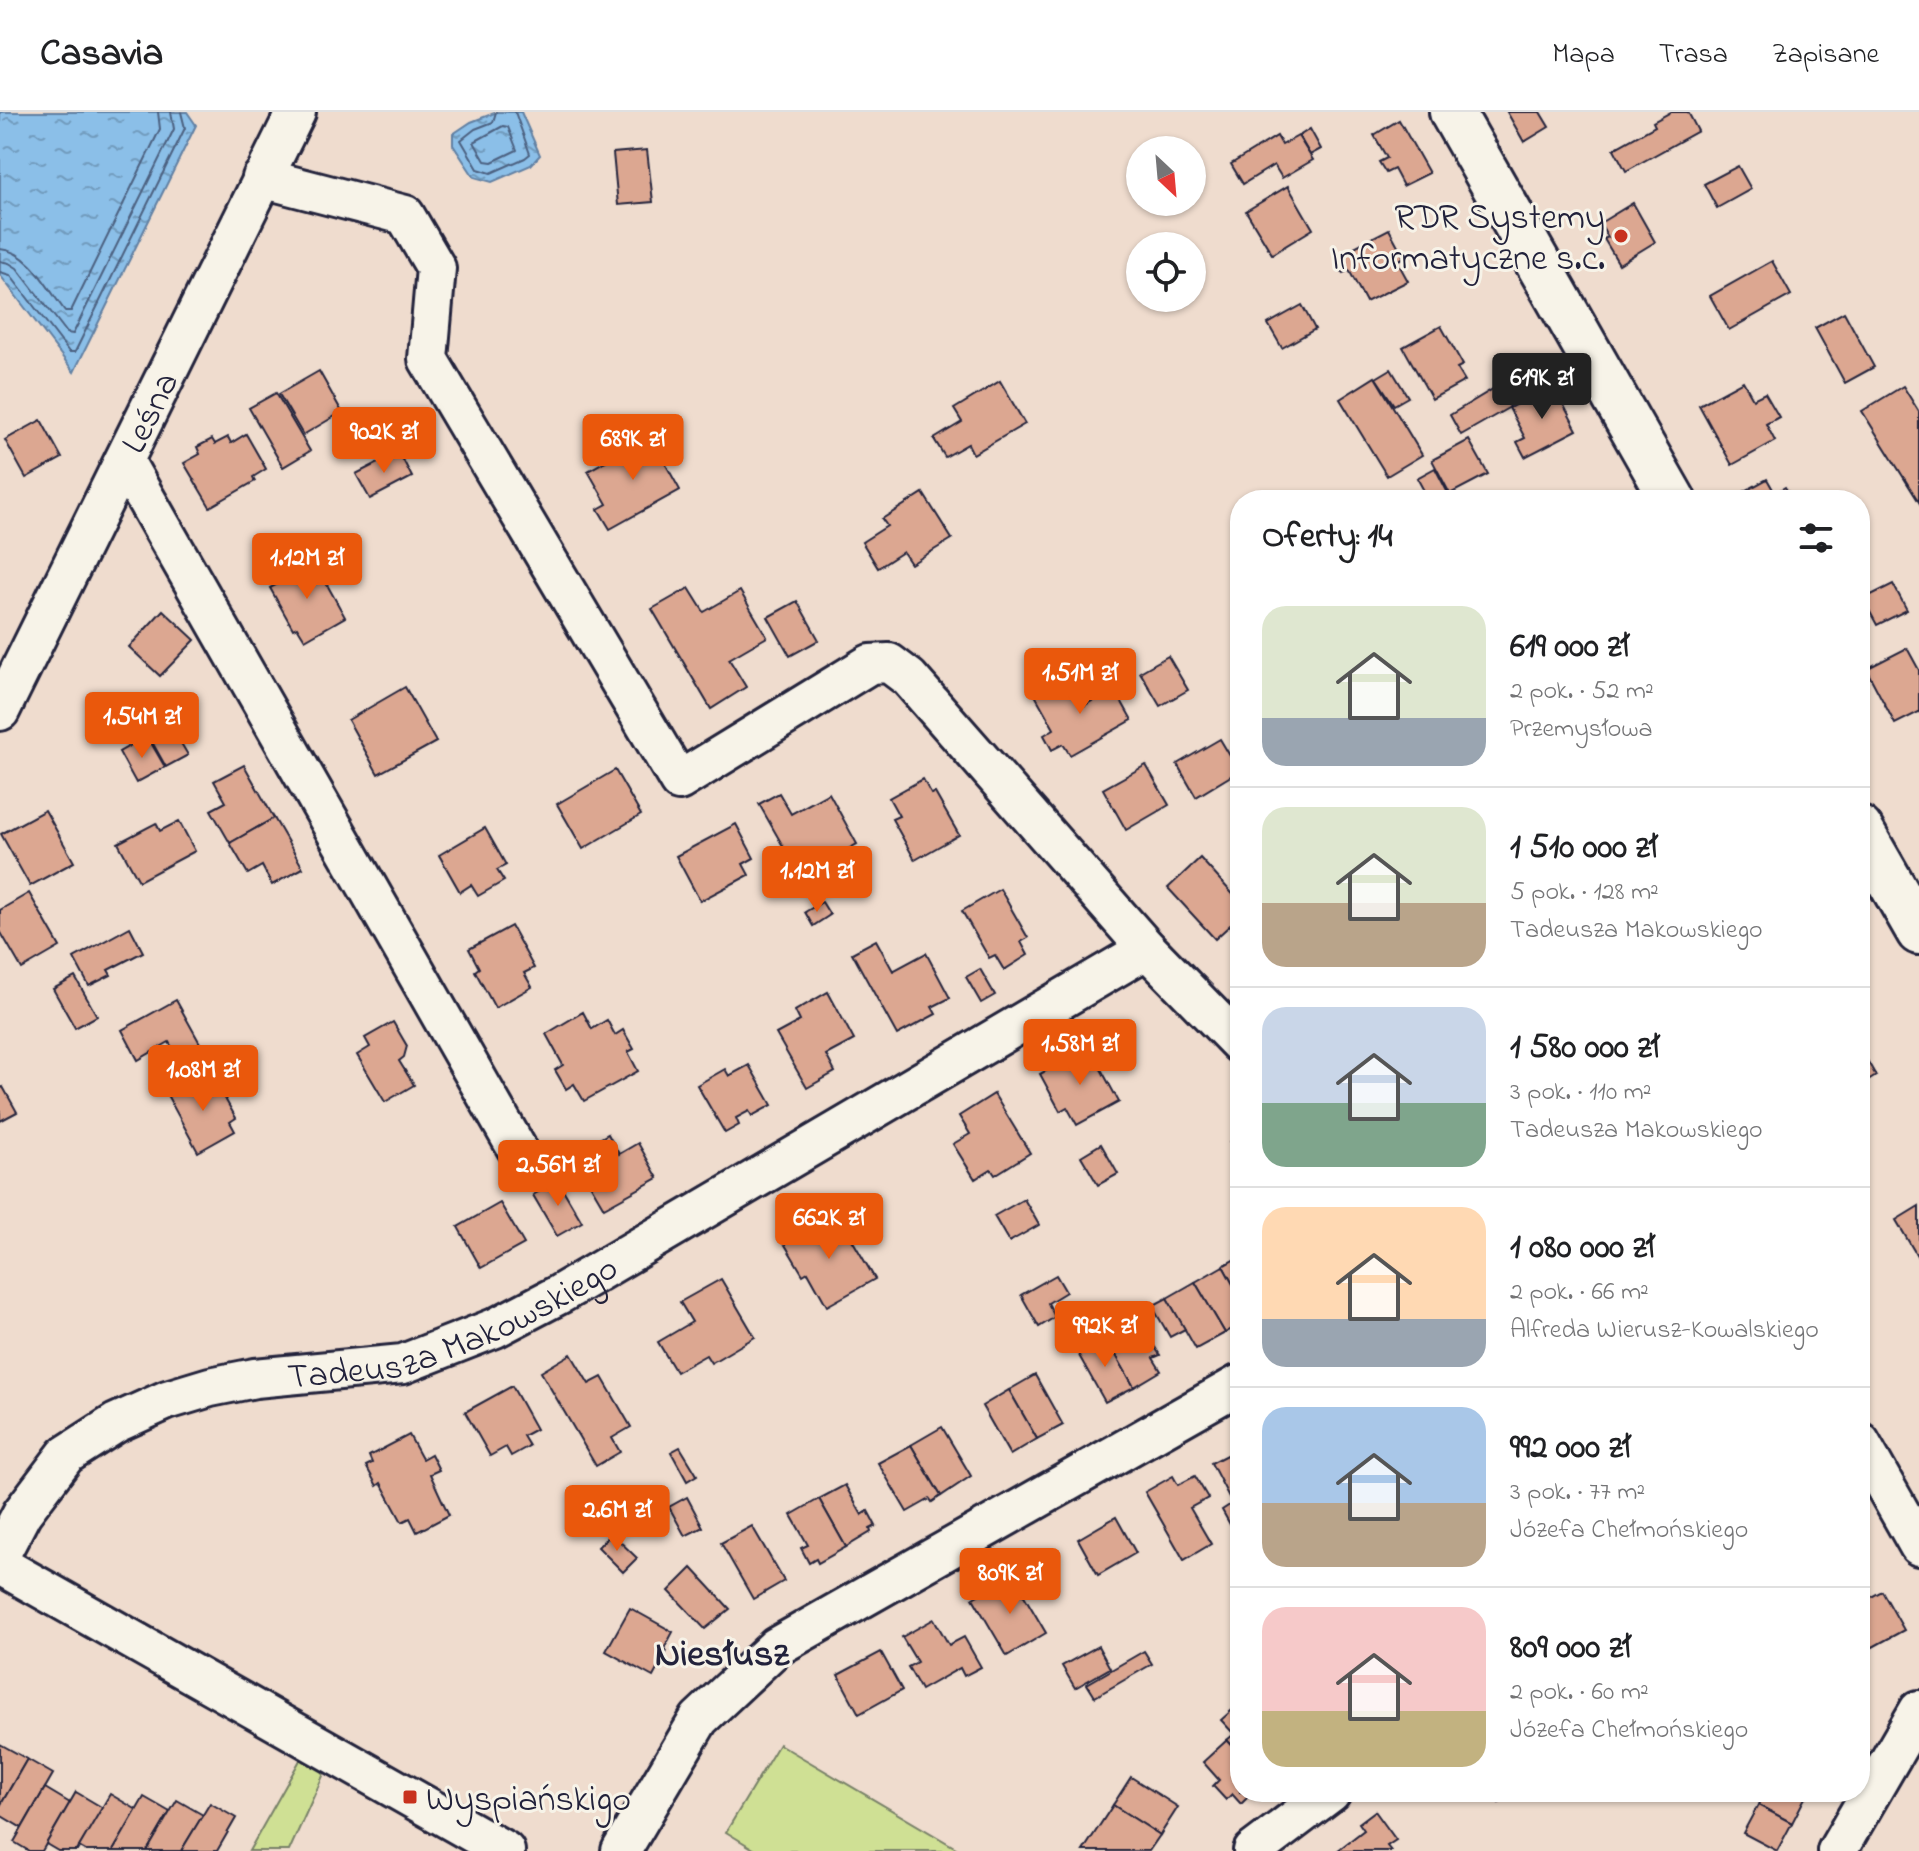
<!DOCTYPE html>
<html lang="pl">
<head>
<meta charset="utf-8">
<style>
  body { margin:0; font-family:"Indie Flower",sans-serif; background:#f2f2f2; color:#202124; height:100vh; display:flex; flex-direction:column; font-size:30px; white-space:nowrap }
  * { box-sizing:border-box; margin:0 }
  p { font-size:26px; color:#757577 }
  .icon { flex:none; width:44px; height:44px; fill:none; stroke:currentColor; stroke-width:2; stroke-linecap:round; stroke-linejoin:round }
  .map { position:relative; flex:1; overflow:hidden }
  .panel { position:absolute; left:1230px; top:378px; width:640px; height:1312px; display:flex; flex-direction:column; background:#fff; border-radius:32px; box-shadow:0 2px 6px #0004 }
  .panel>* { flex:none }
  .needle { width:52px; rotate:154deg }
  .tools { position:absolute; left:1126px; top:24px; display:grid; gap:16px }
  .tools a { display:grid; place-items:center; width:80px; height:80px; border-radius:50%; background:#fff; box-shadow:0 2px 6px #0004; font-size:40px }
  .price { position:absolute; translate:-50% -68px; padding:0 18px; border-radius:8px; background:#ea580c; color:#fff; font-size:26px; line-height:52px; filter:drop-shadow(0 2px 4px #0008) }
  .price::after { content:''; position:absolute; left:50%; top:48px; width:24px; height:18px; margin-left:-12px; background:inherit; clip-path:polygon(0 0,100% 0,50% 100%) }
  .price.current { background:#222; color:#fff }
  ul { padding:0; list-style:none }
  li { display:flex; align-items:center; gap:24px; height:200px; padding:0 32px }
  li+li { border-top:2px solid #e0e0e0 }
  li span { display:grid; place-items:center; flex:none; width:224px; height:160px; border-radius:24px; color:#555 }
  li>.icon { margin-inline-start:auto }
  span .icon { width:96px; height:96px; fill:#fffc; stroke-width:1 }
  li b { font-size:34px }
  h2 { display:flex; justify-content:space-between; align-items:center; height:96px; padding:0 32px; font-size:34px }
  header { display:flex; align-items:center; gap:48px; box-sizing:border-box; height:112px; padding:0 40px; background:#fff; border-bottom:2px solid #e0e0e0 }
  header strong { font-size:38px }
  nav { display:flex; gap:44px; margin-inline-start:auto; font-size:28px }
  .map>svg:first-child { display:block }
  .green { fill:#cfe094; stroke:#788168; stroke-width:2 }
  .water { fill:url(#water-ripples); stroke:#6180a3; stroke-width:2 }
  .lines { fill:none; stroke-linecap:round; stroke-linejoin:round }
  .shore { stroke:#4c6180; stroke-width:2 }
  .building { fill:#dca791; stroke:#22223b; stroke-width:2 }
  .minor-casing { stroke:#22223b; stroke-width:44 }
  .major-casing { stroke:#22223b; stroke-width:50 }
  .minor { stroke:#f7f3e8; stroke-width:38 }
  .major { stroke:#f7f3e8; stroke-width:44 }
  .poi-dot { fill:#c8321e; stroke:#f7f3e8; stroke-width:3 }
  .labels { text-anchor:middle; stroke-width:6; stroke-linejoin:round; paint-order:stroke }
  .poi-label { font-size:36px; fill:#22223b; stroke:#f7f3e8; text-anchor:end }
  .street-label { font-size:36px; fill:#22223b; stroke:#f7f3e8 }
  .neighbourhood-label { font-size:38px; font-weight:bold; fill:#22223b; stroke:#f7f3e8 }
</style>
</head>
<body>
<header>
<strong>Casavia</strong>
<nav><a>Mapa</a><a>Trasa</a><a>Zapisane</a></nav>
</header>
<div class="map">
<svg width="1919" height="1739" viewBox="0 0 1919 1739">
  <defs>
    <pattern id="water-ripples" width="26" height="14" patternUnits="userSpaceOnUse" patternTransform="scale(2)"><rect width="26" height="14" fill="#8bbfe8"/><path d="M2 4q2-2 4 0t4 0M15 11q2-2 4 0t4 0" fill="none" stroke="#719bbd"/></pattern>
  </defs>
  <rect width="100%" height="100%" fill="#efdcce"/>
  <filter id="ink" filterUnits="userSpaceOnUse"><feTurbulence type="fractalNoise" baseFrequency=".0125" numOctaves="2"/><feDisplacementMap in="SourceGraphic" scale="16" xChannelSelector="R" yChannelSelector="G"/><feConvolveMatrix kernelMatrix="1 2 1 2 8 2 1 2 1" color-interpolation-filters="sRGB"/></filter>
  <g filter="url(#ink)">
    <!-- green -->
    <g class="green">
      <path d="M779,1632L961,1739H757L726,1720Z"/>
      <path d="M304,1641L327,1655L289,1739H249Z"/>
    </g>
    <!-- water -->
    <g class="water">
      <path d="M0,0H187L196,13L74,260L0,163Z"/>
      <path d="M497,0H521L540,43L531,53L492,70L474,65L453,33V22L471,10Z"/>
    </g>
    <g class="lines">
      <!-- shore -->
      <g class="shore">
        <path d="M496,0L493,10L475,17L461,28L478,57L491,61L525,46L530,42L515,0"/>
        <path d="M503,14L508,15L517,38L492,50L485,49L474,30Z"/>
        <path d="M0,137C30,139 48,177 65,199H71L160,17L158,0"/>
        <path d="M0,149L9,151L17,156L67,221L73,222L174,17L171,0"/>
        <path d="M0,160L10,163L69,240H75L185,16L181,0"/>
      </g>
    </g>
    <!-- building -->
    <g class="building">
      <path d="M1507,0H1540L1549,15L1524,30Z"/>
      <path d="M1671,0H1688L1698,19L1626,59L1614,37L1655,14L1653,10Z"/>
      <path d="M1399,8L1429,61L1403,74L1394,57L1386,61L1379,50L1387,46L1374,23Z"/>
      <path d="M1310,17L1321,37L1310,43L1299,24Z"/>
      <path d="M1277,24L1282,33L1298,24L1313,48L1282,66L1274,53L1243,72L1231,52Z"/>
      <path d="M647,38L653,90L618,93L613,41Z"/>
      <path d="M1738,54L1751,77L1717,96L1704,72Z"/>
      <path d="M1288,74L1313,117L1272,142L1246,99Z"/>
      <path d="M1633,91L1655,130L1619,152L1604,127L1608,125L1600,111Z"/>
      <path d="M1389,117L1404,145L1397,149L1408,169L1366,190L1349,158L1343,161L1335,145Z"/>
      <path d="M1772,149L1791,183L1729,218L1710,184Z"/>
      <path d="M1302,193L1315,217L1282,236L1268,212Z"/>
      <path d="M1844,200L1874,255L1845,271L1815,216Z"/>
      <path d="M1441,214L1463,253L1457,256L1465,269L1432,287L1403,235Z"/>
      <path d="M1391,257L1408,285L1394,293L1376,266Z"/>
      <path d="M319,259L342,300L303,323L279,282Z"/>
      <path d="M1375,265L1422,343L1387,364L1340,287Z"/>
      <path d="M1000,269L1025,312L973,342L968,332L945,345L934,327L962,310L954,297Z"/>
      <path d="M1743,269L1753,287L1765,281L1779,305L1766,312L1775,329L1732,353L1699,293Z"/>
      <path d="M1553,273L1577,318L1525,345L1517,330L1525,326L1509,296Z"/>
      <path d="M1498,274L1510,295L1461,323L1450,303Z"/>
      <path d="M1903,274L1919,300V390L1862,299Z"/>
      <path d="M276,281L310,339L283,355L249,296Z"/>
      <path d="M41,308L62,346L26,366L5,328Z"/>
      <path d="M246,322L266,357L253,365L255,369L210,395L184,351L200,342L197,335L212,327L215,332L228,325L231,331Z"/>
      <path d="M650,324L680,378L610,417L598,397L607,392L588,359Z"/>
      <path d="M1469,328L1488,362L1450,382L1432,348Z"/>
      <path d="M399,340L412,365L370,387L356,362Z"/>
      <path d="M1435,356L1449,383L1439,388H1429L1417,366Z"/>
      <path d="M1767,367L1775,381L1785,375L1793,388H1729Z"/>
      <path d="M923,381L952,427L911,452L903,440L878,456L862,430L887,414L882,407Z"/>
      <path d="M315,451L345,505L305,528L297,515L293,517L270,476L285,468L287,461L297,456L302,458Z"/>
      <path d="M1893,472L1907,498L1877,513L1863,487Z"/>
      <path d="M689,476L704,500L740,479L767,525L729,547L746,575L711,597L652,497Z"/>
      <path d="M797,489L819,528L790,544L768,505Z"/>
      <path d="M163,498L195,528L160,564L129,535Z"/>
      <path d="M1907,536L1919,558V600L1895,612L1866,557Z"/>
      <path d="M1168,544L1188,578L1160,594L1140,560Z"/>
      <path d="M1069,564L1085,593L1114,576L1132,608L1070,643L1063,632L1052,638L1044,623L1054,617L1035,583Z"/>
      <path d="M405,575L436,630L378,662L348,608Z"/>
      <path d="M168,609L188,643L166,655L147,621Z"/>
      <path d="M147,624L165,655L136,671L119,640Z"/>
      <path d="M1220,627L1239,659L1196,685L1177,652Z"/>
      <path d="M244,653L274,706L230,731L211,698L226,690L214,669Z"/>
      <path d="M1146,653L1169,693L1126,718L1103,677Z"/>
      <path d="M615,658L641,703L583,737L557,692Z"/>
      <path d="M923,667L931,682L935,681L959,723L915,748L892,707L899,704L889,686Z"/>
      <path d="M779,681L791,702L829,681L857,732L800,764L759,692Z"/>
      <path d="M45,698L74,750L30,774L1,722Z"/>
      <path d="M274,706L303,756L272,773L262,754L248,762L230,731Z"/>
      <path d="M179,709L195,739L139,769L118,731L156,711L160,719Z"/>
      <path d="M736,712L754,746L743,752L749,763L700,789L676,744Z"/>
      <path d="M485,716L506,753L497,758L504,769L478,784L471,773L460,780L439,743Z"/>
      <path d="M1200,746L1240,790V804L1215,827L1168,776Z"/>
      <path d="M1000,777L1028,826L1021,830L1028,843L1004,858L995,843L989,846L962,799Z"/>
      <path d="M29,781L60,835L22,857L0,819V798Z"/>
      <path d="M822,790L830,803L813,814L805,800Z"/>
      <path d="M511,814L534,856L524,861L532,875L495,896L475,859L479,856L469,837Z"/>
      <path d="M130,815L143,840L108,858L111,863L89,874L74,846Z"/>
      <path d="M876,828L893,859L926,841L950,886L932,895L936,902L897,923L852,841Z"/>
      <path d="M980,857L995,883L981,891L966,865Z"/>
      <path d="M75,865L97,904L75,916L53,877Z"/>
      <path d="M828,880L854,928L826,943L835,960L807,976L776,922L800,909L795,899Z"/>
      <path d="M176,888L206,942L183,955L169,930L138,948L122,918Z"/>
      <path d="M583,900L592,917L607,908L615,923L623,918L634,937L628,940L638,959L584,989L574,972L566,977L555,958L563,953L546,922Z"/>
      <path d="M393,910L407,934L404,945L399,949L414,973L385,990L357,943L370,935L365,926Z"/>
      <path d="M1089,935L1119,990L1077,1013L1067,995L1060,999L1040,962Z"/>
      <path d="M1860,936L1876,964L1860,974Z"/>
      <path d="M749,953L772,993L752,1004L749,999L736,1006L739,1013L725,1021L697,973L725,957L729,964Z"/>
      <path d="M198,966L203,976L215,969L236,1006L230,1010L235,1019L198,1040L167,983Z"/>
      <path d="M3,975L17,1000L0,1009V976Z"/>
      <path d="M994,982L1030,1041L995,1063L991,1057L975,1067L953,1032L970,1022L959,1004Z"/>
      <path d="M608,1022L619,1042L638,1031L658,1066L604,1096L573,1043Z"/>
      <path d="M1240,1024V1048L1230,1030Z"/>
      <path d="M1101,1032L1118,1062L1098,1073L1081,1044Z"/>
      <path d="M558,1069L582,1110L557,1124L533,1083Z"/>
      <path d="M1024,1087L1039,1113L1009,1130L994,1104Z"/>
      <path d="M500,1091L524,1132L481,1156L458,1115Z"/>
      <path d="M1919,1094V1147L1896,1108Z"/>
      <path d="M811,1109L820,1125L843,1112L875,1167L827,1194L808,1160L803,1163L781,1126Z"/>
      <path d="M1239,1145L1240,1147L1239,1184L1223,1154Z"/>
      <path d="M1223,1154L1240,1185V1212L1225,1221L1195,1170Z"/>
      <path d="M1056,1163L1066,1180L1048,1191L1055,1205L1039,1215L1021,1183Z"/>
      <path d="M721,1167L755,1225L711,1251L706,1243L676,1260L658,1230L692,1210L680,1190Z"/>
      <path d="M1195,1170L1225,1221L1196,1237L1167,1186Z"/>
      <path d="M1167,1186L1185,1217L1170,1225L1152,1194Z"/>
      <path d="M1133,1208L1148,1235L1153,1232L1160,1243L1153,1246L1161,1259L1134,1275L1105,1224Z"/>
      <path d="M1105,1224L1134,1275L1105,1290L1077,1240Z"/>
      <path d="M571,1242L589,1272L602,1265L631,1315L612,1326L620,1340L596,1354L541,1260Z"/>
      <path d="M1035,1263L1063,1313L1037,1327L1009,1278Z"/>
      <path d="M512,1274L536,1317L523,1324L529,1334L511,1344L506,1335L490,1344L465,1300Z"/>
      <path d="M1009,1278L1037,1327L1010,1343L982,1294Z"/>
      <path d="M942,1315L971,1364L941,1384L911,1333Z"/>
      <path d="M409,1323L422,1347L431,1342L439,1358L430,1362L449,1403L417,1420L410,1406L402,1410L381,1371L377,1374L366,1354L372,1351L369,1344Z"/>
      <path d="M911,1333L941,1384L932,1390L930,1387L907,1400L878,1351Z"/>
      <path d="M680,1335L697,1363L687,1369L671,1340Z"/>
      <path d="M1240,1336V1384L1231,1389L1211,1351Z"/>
      <path d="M1173,1364L1178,1373L1195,1364L1208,1386L1190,1396L1211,1432L1184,1448L1145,1380Z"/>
      <path d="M845,1373L862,1403L868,1399L876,1414L870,1417L871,1420L846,1435L819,1387Z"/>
      <path d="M687,1385L703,1415L685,1424L669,1395Z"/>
      <path d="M819,1387L846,1435L818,1451L816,1447L809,1451L801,1436L808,1433L791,1403Z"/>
      <path d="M1236,1389L1240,1396V1423L1237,1425L1222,1398Z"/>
      <path d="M1116,1405L1136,1441L1098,1463L1078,1427Z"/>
      <path d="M752,1414L784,1469L753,1487L721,1431Z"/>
      <path d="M611,1421L637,1446L623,1460L598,1435Z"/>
      <path d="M692,1456L730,1497L705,1517L669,1479Z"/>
      <path d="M1012,1463L1046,1521L1007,1544L973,1486Z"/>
      <path d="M1882,1479L1904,1518L1860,1542V1491Z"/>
      <path d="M630,1496L673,1520L664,1537L667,1539L653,1565L606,1539Z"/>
      <path d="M934,1507L949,1533L964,1525L981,1555L964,1564L960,1556L921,1578L908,1555L917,1550L902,1525Z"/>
      <path d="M1098,1534L1110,1556L1075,1576L1062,1554Z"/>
      <path d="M1144,1539L1152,1552L1095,1585L1087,1572Z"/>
      <path d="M881,1540L902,1578L859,1602L838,1563Z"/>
      <path d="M1240,1591V1642L1227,1628L1234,1622L1221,1608Z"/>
      <path d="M1227,1628L1240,1642V1680H1253L1241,1692L1232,1682L1226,1688L1213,1674L1219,1668L1203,1650Z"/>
      <path d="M0,1632L27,1647L0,1694Z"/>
      <path d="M27,1647L53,1662L22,1716L0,1703V1694Z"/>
      <path d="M1131,1665L1178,1695L1160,1723L1113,1693Z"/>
      <path d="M45,1676L70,1691L42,1739H29L14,1730Z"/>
      <path d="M76,1680L103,1696L77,1739H58L46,1732Z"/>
      <path d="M1493,1680H1520L1499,1691Z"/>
      <path d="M1763,1680H1808L1792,1711L1758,1693Z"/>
      <path d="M110,1682L137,1698L113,1739H86L79,1735Z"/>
      <path d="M144,1685L170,1700L147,1739H113Z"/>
      <path d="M177,1688L203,1703L181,1739H147Z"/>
      <path d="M210,1691L236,1706L217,1739H181Z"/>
      <path d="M1113,1693L1160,1723L1149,1739H1083Z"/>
      <path d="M1758,1693L1792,1711L1777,1739L1743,1721Z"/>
      <path d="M1375,1699L1396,1728L1387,1734L1391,1739H1337L1364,1718L1359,1711Z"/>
    </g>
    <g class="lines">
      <defs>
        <g id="minor">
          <path d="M262,66L405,103L436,156L428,247L679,669L870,552L889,551L909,566L1147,837L1240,932"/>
          <path d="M124,349L516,1035"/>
          <path id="s1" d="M0,599L296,0"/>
          <path d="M1860,1330L1919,1434"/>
          <path id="s2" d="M0,1443L22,1401L66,1343L116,1311L167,1288L210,1275L255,1266L403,1252L495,1216L560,1182L1147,837"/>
          <path d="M0,1453L505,1739"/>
          <path d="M621,1739L699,1607L776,1535L1240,1272"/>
          <path d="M1253,1739L1331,1680"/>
          <path d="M1837,1739L1919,1598"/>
        </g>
        <g id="major">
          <path d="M1452,0L1673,388"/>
          <path d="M1860,717L1919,820"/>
        </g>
      </defs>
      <!-- minor casing -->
      <use href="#minor" class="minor-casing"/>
      <!-- major casing -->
      <use href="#major" class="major-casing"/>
      <!-- minor -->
      <use href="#minor" class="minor"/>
      <!-- major -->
      <use href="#major" class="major"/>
    </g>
  </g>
  <!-- markers -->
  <g class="poi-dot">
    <circle cx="1621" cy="124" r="8"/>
    <rect x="402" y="1677" width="16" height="16" rx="4"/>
  </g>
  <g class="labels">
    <!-- poi labels -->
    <g class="poi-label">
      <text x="1605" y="116">RDR Systemy<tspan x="1605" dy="41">Informatyczne s.c.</tspan></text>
      <text x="426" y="1698" text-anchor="start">Wyspiańskigo</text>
    </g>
    <!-- street labels -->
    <g class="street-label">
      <text dy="13" stroke="none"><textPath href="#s1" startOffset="334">Leśna</textPath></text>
      <text dy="13" stroke="none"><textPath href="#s2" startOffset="534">Tadeusza Makowskiego</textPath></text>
    </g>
    <!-- neighbourhood labels -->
    <g class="neighbourhood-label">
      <text x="722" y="1553">Niesłusz</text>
    </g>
  </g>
</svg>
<div class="tools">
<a><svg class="needle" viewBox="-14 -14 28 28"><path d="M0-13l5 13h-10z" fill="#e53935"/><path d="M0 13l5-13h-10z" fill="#757577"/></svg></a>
<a><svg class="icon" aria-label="locate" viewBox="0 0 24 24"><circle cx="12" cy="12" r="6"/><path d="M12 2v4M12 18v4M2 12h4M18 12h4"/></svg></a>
</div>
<b class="price current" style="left:1542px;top:309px">619K zł</b>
<b class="price" style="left:384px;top:363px">902K zł</b>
<b class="price" style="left:633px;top:370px">689K zł</b>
<b class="price" style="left:307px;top:489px">1.12M zł</b>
<b class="price" style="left:1080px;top:604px">1.51M zł</b>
<b class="price" style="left:142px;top:648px">1.54M zł</b>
<b class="price" style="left:817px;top:802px">1.12M zł</b>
<b class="price" style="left:1080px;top:975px">1.58M zł</b>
<b class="price" style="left:203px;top:1001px">1.08M zł</b>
<b class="price" style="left:558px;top:1096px">2.56M zł</b>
<b class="price" style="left:829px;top:1149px">662K zł</b>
<b class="price" style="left:1105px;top:1257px">992K zł</b>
<b class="price" style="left:617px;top:1441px">2.6M zł</b>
<b class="price" style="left:1010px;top:1504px">809K zł</b>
<section class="panel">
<h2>Oferty: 14<svg class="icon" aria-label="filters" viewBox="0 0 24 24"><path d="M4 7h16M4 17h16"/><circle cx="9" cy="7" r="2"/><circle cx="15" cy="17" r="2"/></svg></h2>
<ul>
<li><span style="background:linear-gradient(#dfe7d0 70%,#9aa5b1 0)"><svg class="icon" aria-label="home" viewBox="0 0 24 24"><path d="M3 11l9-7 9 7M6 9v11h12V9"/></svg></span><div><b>619 000 zł</b><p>2 pok. · 52 m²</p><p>Przemysłowa</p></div></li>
<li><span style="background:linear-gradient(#dfe7d0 60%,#b9a48a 0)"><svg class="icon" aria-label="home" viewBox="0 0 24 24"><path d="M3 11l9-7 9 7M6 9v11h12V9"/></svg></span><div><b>1 510 000 zł</b><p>5 pok. · 128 m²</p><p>Tadeusza Makowskiego</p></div></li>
<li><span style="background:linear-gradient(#c9d6e8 60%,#7fa58c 0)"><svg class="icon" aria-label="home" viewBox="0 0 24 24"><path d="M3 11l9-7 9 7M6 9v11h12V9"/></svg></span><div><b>1 580 000 zł</b><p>3 pok. · 110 m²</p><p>Tadeusza Makowskiego</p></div></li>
<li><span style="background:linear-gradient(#ffd9b3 70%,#9aa5b1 0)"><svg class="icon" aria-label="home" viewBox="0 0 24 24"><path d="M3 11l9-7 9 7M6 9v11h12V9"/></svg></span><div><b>1 080 000 zł</b><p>2 pok. · 66 m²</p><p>Alfreda Wierusz-Kowalskiego</p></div></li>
<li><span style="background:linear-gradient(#a9c7e8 60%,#b9a48a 0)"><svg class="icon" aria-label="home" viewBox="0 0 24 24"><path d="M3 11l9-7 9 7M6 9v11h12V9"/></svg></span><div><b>992 000 zł</b><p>3 pok. · 77 m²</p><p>Józefa Chełmońskiego</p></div></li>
<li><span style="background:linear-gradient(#f6c9c9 65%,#c2b280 0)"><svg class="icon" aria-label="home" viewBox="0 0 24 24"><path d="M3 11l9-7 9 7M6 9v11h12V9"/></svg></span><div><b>809 000 zł</b><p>2 pok. · 60 m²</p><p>Józefa Chełmońskiego</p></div></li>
</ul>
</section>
</div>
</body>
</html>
